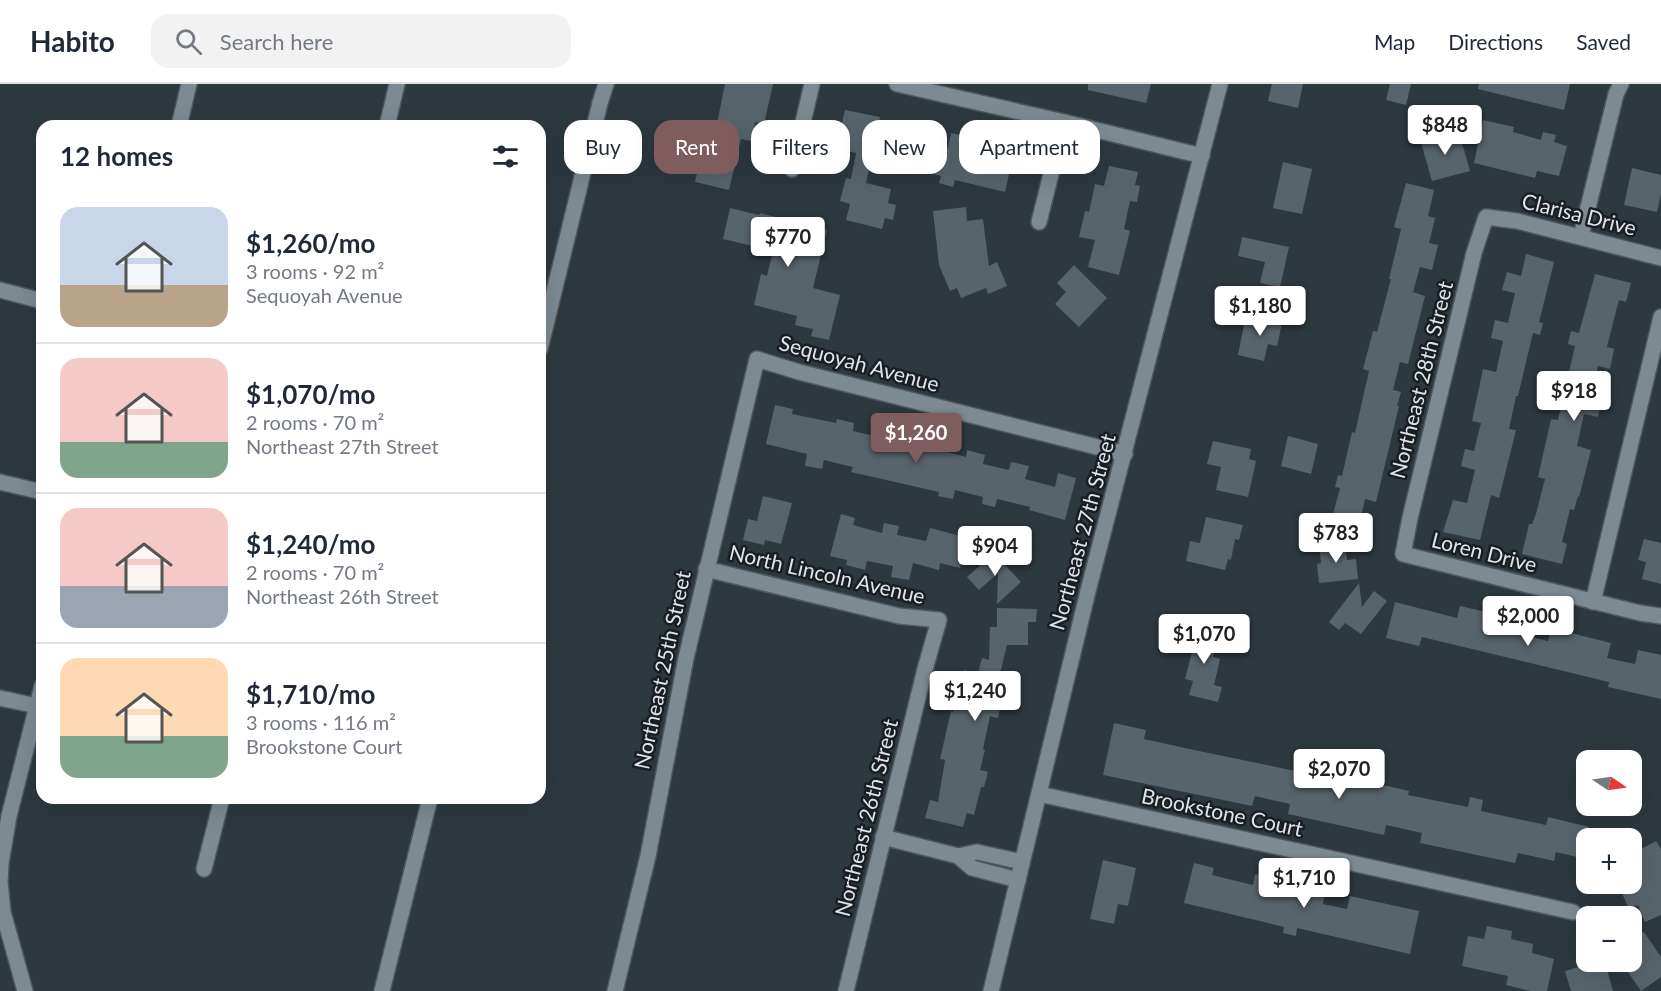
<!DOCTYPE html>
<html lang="en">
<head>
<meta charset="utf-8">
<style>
  body { margin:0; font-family:Lato,sans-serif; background:#f2f2f3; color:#1f2937; height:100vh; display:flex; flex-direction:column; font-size:22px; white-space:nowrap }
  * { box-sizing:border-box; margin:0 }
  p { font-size:20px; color:#747a83 }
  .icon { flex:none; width:33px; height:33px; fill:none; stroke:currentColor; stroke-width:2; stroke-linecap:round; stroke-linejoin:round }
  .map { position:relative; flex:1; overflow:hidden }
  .panel { position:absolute; left:36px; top:36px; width:510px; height:684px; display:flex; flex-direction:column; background:#fff; border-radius:18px; box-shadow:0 6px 24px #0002 }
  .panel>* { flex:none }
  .top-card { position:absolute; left:564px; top:36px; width:570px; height:54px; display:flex; gap:12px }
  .needle { width:39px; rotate:103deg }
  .controls { position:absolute; left:1576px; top:666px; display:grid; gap:12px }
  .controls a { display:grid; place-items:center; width:66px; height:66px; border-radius:12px; background:#fff; box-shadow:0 6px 24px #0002; font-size:30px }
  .price { position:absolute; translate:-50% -51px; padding:0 14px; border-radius:6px; background:#fff; color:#222; font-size:20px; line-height:39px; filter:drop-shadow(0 2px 3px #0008) }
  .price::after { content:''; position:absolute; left:50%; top:36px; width:18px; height:14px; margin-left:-9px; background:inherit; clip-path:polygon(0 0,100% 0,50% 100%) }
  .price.selected { background:#7f5d5f; color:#fff }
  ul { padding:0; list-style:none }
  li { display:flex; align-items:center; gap:18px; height:150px; padding:0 24px }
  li+li { border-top:2px solid #e0e1e3 }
  li span { display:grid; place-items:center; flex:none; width:168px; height:120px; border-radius:18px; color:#555 }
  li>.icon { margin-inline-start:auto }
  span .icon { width:72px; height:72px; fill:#fffc; stroke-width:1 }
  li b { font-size:26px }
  h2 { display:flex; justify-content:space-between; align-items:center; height:72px; padding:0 24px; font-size:26px }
  .pill { padding:0 21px; border-radius:18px; background:#fff; box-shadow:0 6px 24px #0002; font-size:21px; line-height:54px }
  .pill.selected { background:#7f5d5f; color:#fff }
  header { display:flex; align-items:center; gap:36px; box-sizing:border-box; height:84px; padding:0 30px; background:#fff; border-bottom:2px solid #e0e1e3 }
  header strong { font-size:28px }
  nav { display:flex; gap:33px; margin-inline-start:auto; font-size:21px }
  .search { width:420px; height:54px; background:#f2f2f3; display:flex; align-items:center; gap:15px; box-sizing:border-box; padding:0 21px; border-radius:18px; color:#747a83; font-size:22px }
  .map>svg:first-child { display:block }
  .building { fill:#58646c }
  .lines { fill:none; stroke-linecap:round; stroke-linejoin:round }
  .minor-casing { stroke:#4e575d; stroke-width:18 }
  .minor { stroke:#7d8a92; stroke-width:15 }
  .labels { text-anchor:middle; stroke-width:5; stroke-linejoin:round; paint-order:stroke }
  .street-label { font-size:21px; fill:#dfe6eb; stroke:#191e22 }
</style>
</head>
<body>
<header>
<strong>Habito</strong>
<div class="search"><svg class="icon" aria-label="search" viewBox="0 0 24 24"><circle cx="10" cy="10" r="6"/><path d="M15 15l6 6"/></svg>Search here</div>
<nav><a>Map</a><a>Directions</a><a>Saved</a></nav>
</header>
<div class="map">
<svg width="1661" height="907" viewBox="0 0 1661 907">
  <rect width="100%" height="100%" fill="#2d383f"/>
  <!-- building -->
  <g class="building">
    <path d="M725,0H773L764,40L755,38L751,57L741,55L729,106L695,98L705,52L714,54Z"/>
    <path d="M1088,0H1151L1146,19L1088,6Z"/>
    <path d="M1272,0H1303L1298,24L1268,17Z"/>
    <path d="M1390,0H1411L1406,21L1386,16Z"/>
    <path d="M1479,0H1570L1564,26L1478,5Z"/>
    <path d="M845,26L880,33L866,99L891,105L888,119L896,121L893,136L885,134L882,145L846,136L850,120L840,117L846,94L851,95L856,69L836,64Z"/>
    <path d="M1483,36L1514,43L1513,48L1541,56L1543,48L1556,51L1554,58L1567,62L1559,92L1537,87L1535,94L1474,79Z"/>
    <path d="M1459,48L1470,87L1432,97L1420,55L1434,51L1435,55Z"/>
    <path d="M951,49L999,60L996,70L1013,73L1005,108L955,96L953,103L939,99L941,92L926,88L933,61L948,64Z"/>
    <path d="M1283,78L1312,85L1302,130L1273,124Z"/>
    <path d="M1109,82L1138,88L1135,101L1140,102L1137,118L1130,117L1124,145L1130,147L1119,191L1088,183L1095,156L1079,153L1085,127L1089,128L1095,100L1104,102Z"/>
    <path d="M1632,84L1661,91V110L1657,128L1624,121Z"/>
    <path d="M1406,99L1434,106L1428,132L1435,134L1429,159L1438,161L1432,186L1420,183L1413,208L1425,212L1408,280L1400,278L1393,306L1401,308L1397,322H1399L1376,418L1365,415L1360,437L1333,430L1340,404L1335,403L1338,391L1342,392L1352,348L1355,349L1369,287L1363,285L1373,247L1377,248L1391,195H1389L1401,145L1394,143Z"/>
    <path d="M966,123L967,137L983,135L989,182L997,178L1007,202L988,210L986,204L961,214L957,204L950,207L939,181L933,127Z"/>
    <path d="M730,124L759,131L760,129L827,146L813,204L840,211L829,256L811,252L813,245L795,241L797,232L754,221L761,190L767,192L773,167L723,155Z"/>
    <path d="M1242,153L1289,163L1280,203L1260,199L1265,178L1238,172Z"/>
    <path d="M1526,170L1554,178L1539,238L1543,239L1540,251L1533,249L1518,312H1516L1509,345L1516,346L1499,414L1491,411L1480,456L1443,448L1453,416L1467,419L1475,386L1461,382L1465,365L1474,367L1481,339L1472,337L1483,285L1496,288L1503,257L1491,254L1495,236L1508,239L1515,209L1502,206L1507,188L1521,192Z"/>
    <path d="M1074,181L1107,214L1079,243L1055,220L1066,208L1057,199Z"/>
    <path d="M1595,190L1631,199L1626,218L1619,216L1614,235L1607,263L1614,265L1610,285L1598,282L1591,313L1602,315L1598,333L1584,330L1577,362L1591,366L1579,413L1578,412L1574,426L1570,425L1562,458L1567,460L1562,480L1522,470L1529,440H1532L1536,430L1545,395L1538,393L1551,335L1558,336L1564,309L1557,307L1560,294L1567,296L1575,262L1568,260L1571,247L1579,249Z"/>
    <path d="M1270,227L1284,230L1277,262L1268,260L1264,277L1238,271L1245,236L1267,242Z"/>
    <path d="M775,321L793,325L792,330L836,339L837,335L854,339L853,347L878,353L880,345L898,350L896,359L922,366L924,356L941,361L940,366L966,373L967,366L985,371L983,380L1009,386L1011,378L1029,382L1025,395L1055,403L1058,389L1076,394L1065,436L1029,426L1030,423L997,415L995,423L982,420L983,413L955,406L953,415L938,412L939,408L851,388L853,383L824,376L822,385L805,382L807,370L766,360Z"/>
    <path d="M1288,352L1318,360L1311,390L1281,382Z"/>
    <path d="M1213,357L1251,365L1249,375L1256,377L1248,413L1216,406L1221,383L1207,380Z"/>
    <path d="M763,412L792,419L781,460L765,456L764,461L743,456L748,435L757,437Z"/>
    <path d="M841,430L855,434L853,441L882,449L884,439L899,442L897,451L926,457L930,444L968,454L960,484L940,479L939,486L913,479L909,496L891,493L893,482L867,477L865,486L846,481L847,476L830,472Z"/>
    <path d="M1206,433L1243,441L1239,456L1235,455L1231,476L1228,475L1225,486L1186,477L1190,457L1200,459Z"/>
    <path d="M1644,455L1661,459V500L1642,495L1646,478L1638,476Z"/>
    <path d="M1345,458L1347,476L1356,475L1358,495L1319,499L1317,480L1321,479L1319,461Z"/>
    <path d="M994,469L1021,498L997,520L998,489L979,506L967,493Z"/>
    <path d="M1359,499L1362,523L1374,507L1387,517L1361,550L1345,539L1339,546L1329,538Z"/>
    <path d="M1395,518L1457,534L1460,522L1486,528L1509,534L1507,541L1525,545L1523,551L1548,557L1551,544L1611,559L1607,574L1635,580L1638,566L1661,571V615L1608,603L1609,598L1422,553L1419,562L1386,554Z"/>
    <path d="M997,524L1037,525L1036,538H1028V561H1007L993,618L1001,620L998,634L990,632L983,665L985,666L980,686L988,688L984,703H981L974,731L967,729L963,743L925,734L930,716L938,718L945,676L940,675L951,627L953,628L964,586L978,589L982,574L989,576L990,543H997Z"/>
    <path d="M1199,541L1219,546L1213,573L1220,575L1214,601L1222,603L1218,618L1189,611L1193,597L1185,595Z"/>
    <path d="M1114,639L1146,646L1144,655L1194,666L1325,693V692L1370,701V698L1409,707L1408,711L1468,723L1470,713L1483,716L1481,727L1546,741L1548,733L1589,743L1581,774L1556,768L1554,777L1518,769L1515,779L1420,759L1422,749L1386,741L1384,751L1288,730L1290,720L1255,712L1252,722L1103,691Z"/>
    <path d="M1632,750L1641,765L1656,757L1661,765V831L1645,838L1638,821L1629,825L1621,807L1632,802Z"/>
    <path d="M1103,776L1136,784L1128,822L1118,820L1114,840L1090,835Z"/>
    <path d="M1194,779L1214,784L1212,791L1253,801L1255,790L1326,806L1323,820L1347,825L1350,812L1419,827L1410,870L1297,844L1296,852L1283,849L1284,843L1184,819Z"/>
    <path d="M1487,842L1512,847L1511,855L1533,860L1532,869L1554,875L1547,907H1530L1506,901L1508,892L1462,882L1468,852L1484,855Z"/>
    <path d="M1644,848L1661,873V893L1641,907L1621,878H1632V856Z"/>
    <path d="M1595,878H1605L1613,907H1571L1565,887Z"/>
  </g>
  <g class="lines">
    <defs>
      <g id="minor">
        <path d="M897,0L1064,38L1202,72"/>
        <path d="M179,42L189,0"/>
        <path d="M387,42L397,0"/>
        <path d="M792,85L812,0"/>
        <path d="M1039,138L1064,38"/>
        <path d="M1581,152L1616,10L1621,0"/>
        <path d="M1661,174L1517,137L1486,133L1474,169L1410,434L1403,470L1640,529L1661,532"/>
        <path d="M0,206L42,217"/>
        <path d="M540,265L600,19L606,0"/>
        <path d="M0,398L42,408"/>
        <path d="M706,485L899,532L939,536L925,585L846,907"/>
        <path d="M1593,518L1661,233"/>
        <path d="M0,614L37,622"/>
        <path d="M1039,710L1573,828"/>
        <path d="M883,753L958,772L977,768L1022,778"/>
        <path d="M958,772L972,784L1018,796"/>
        <path d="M204,785L222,714"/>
        <path d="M25,907L3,828L0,798L1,779L9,732L42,602"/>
        <path d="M382,907L430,714"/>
        <path d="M615,907L648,772L686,574L757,275L799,288L1125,370"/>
        <path d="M991,907L1088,507L1220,0"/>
      </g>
    </defs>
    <!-- minor casing -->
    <use href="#minor" class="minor-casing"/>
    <!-- minor -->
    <use href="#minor" class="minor"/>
  </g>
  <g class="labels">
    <!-- street labels -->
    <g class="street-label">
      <text transform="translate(1579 131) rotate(14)" y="7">Clarisa Drive</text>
      <text transform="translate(859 280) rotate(15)" y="7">Sequoyah Avenue</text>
      <text transform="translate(1422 296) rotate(-76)" y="7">Northeast 28th Street</text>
      <text transform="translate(1083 448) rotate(-75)" y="7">Northeast 27th Street</text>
      <text transform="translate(1484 469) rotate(14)" y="7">Loren Drive</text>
      <text transform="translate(827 491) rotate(13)" y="7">North Lincoln Avenue</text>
      <text transform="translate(663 586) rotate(-78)" y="7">Northeast 25th Street</text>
      <text transform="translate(1222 729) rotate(12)" y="7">Brookstone Court</text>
      <text transform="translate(867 734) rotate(-76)" y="7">Northeast 26th Street</text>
    </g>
  </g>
</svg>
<div class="controls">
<a><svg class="needle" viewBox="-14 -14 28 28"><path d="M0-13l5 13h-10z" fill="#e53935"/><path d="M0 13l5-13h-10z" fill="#747a83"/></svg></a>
<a>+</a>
<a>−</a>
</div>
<b class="price" style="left:1445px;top:72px">$848</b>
<b class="price" style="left:788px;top:184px">$770</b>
<b class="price" style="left:1260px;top:253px">$1,180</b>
<b class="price" style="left:1574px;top:338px">$918</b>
<b class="price selected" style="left:916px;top:380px">$1,260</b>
<b class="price" style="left:1336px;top:480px">$783</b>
<b class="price" style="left:995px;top:493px">$904</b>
<b class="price" style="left:1528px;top:563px">$2,000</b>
<b class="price" style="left:1204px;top:581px">$1,070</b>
<b class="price" style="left:975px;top:638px">$1,240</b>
<b class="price" style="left:1339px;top:716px">$2,070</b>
<b class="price" style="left:1304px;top:825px">$1,710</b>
<div class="top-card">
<a class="pill">Buy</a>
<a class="pill selected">Rent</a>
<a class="pill">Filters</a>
<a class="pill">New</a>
<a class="pill">Apartment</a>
</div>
<section class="panel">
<h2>12 homes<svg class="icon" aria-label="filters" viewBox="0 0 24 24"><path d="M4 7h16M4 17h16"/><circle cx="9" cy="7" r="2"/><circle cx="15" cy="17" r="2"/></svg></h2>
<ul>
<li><span style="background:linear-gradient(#c9d6e8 65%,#b9a48a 0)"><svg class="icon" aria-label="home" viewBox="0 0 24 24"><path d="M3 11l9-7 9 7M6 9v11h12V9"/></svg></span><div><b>$1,260/mo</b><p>3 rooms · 92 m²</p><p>Sequoyah Avenue</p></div></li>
<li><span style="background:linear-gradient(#f6c9c9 70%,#7fa58c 0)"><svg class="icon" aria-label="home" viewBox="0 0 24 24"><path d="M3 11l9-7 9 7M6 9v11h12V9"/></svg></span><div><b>$1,070/mo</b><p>2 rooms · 70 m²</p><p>Northeast 27th Street</p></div></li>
<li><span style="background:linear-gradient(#f6c9c9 65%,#9aa5b1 0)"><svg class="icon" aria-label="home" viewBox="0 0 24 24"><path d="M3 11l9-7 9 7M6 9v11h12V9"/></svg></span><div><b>$1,240/mo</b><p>2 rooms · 70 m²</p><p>Northeast 26th Street</p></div></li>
<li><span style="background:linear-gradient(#ffd9b3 65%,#7fa58c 0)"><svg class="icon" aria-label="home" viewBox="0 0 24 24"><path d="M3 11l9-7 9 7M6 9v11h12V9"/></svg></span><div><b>$1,710/mo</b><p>3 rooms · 116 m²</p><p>Brookstone Court</p></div></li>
</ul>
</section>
</div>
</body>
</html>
